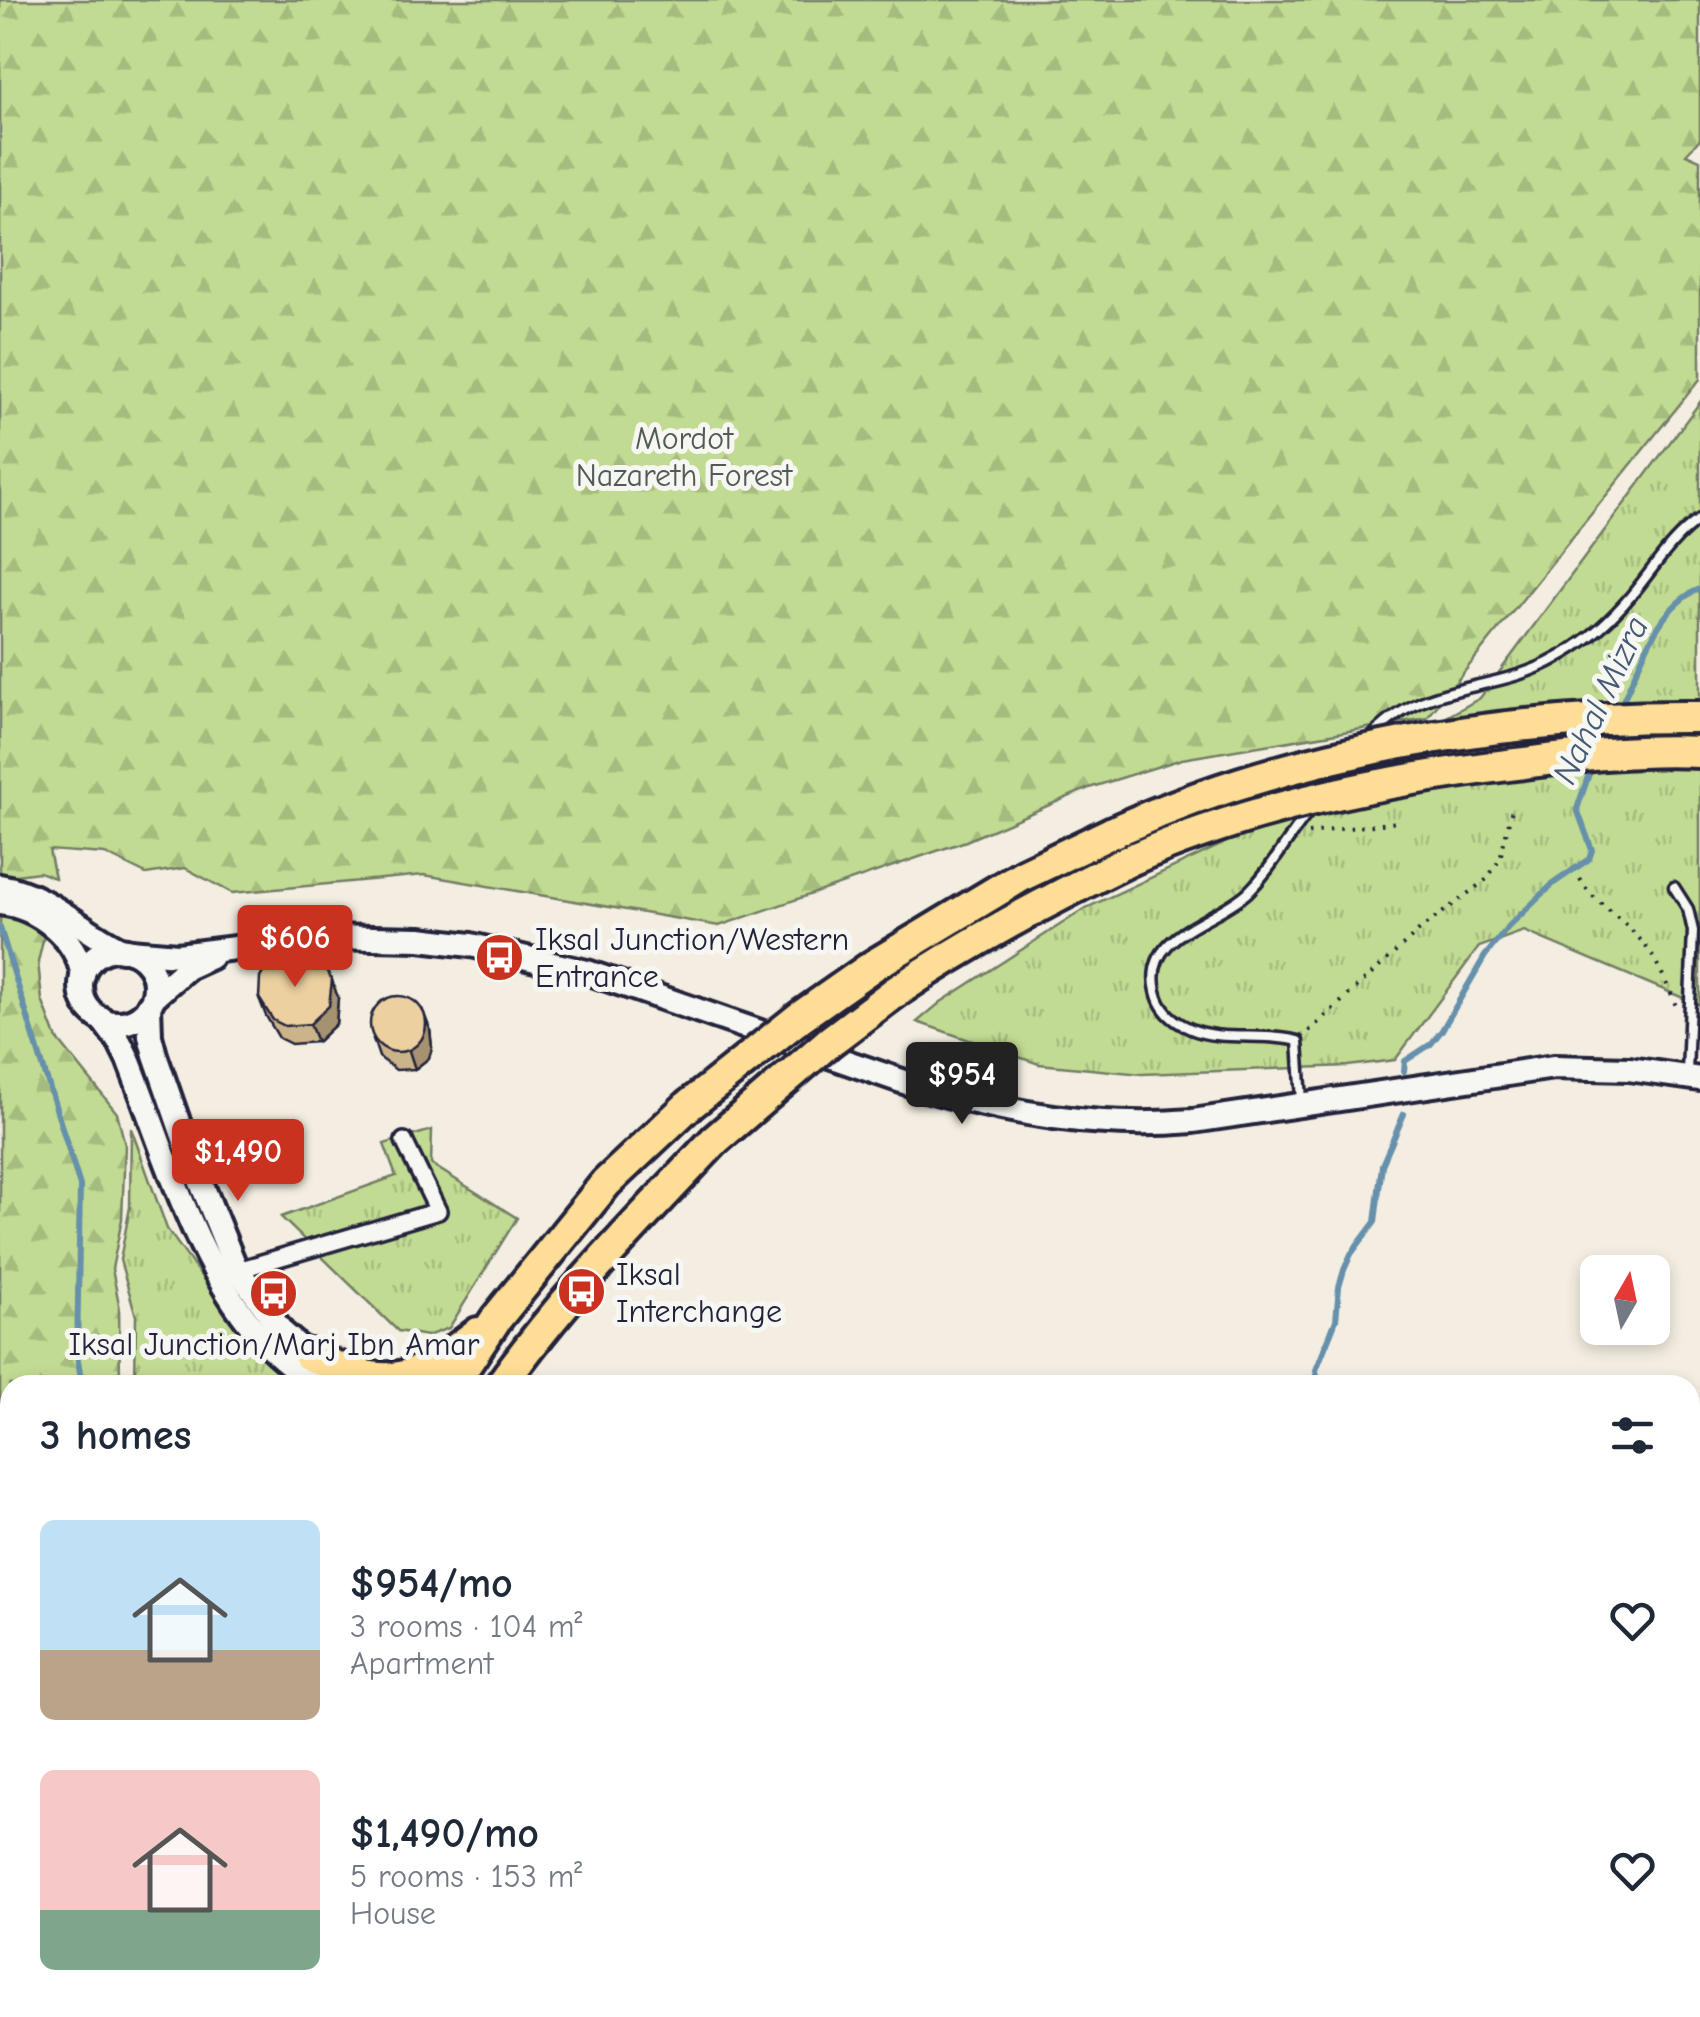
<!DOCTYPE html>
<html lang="en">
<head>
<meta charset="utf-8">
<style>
  body { margin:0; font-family:"Comic Neue",sans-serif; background:#f6f6f7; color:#1f2937; height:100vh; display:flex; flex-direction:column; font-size:38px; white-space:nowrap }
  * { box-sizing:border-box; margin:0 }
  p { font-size:32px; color:#747a83 }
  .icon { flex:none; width:55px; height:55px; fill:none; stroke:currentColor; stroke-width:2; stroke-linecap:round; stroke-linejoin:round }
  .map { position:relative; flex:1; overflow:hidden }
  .details { position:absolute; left:0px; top:1375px; width:1700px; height:642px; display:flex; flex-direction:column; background:#fff; border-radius:30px 30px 0 0; box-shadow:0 5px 15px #0003 }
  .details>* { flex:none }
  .needle { width:65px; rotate:9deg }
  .tools { position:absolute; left:1580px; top:1255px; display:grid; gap:20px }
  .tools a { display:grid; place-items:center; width:90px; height:90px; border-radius:15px; background:#fff; box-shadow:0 5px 15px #0003; font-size:50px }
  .price { position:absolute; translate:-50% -85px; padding:0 22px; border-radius:10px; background:#c8321e; color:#fff; font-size:32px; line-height:65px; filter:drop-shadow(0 2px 5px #0008) }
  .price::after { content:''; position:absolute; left:50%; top:60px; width:30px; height:22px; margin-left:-15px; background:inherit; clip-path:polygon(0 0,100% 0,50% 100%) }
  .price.on { background:#222; color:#fff }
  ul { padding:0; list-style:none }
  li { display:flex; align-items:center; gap:30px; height:250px; padding:0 40px }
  li span { display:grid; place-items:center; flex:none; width:280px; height:200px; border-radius:15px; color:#555 }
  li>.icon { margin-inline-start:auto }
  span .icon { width:120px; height:120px; fill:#fffc; stroke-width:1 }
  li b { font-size:42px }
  h2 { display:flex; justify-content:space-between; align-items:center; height:120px; padding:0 40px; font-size:42px }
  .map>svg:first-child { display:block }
  .grass { fill:url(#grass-tufts); stroke:#727e66; stroke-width:2.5 }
  .forest { fill:url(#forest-firs); stroke:#727e66; stroke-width:2.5 }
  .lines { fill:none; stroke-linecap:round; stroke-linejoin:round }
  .stream { stroke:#6690ab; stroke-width:6 }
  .lane-casing { stroke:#22223b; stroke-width:15 }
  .street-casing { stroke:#22223b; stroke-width:22 }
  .secondary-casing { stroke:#22223b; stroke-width:30 }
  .highway-casing { stroke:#22223b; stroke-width:38 }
  .path { stroke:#22223b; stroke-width:4; stroke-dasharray:2.5 8; stroke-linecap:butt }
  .lane { stroke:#f6f6f2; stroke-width:8 }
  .street { stroke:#f6f6f2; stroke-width:15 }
  .secondary { stroke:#f6f6f2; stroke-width:22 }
  .highway { stroke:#fedd96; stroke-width:30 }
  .highway-bridge-casing { stroke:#22223b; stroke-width:38; stroke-linecap:butt }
  .highway-bridge { stroke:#fedd96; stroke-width:30 }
  .wall { fill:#cbb38a; stroke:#22223b; stroke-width:2.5 }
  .shaded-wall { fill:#a59270; stroke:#22223b; stroke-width:2.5 }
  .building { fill:#ecd0a0; stroke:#22223b; stroke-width:2.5 }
  .labels { text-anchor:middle; stroke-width:10; stroke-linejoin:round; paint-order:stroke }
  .park-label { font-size:32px; fill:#525a55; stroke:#f6f6f2 }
  .poi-label { font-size:32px; fill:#22223b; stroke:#f6f6f2; text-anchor:start }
  .water-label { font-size:35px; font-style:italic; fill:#445973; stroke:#f6f6f2 }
</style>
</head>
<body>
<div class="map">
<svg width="1700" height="2017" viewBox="0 0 1700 2017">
  <defs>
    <pattern id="grass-tufts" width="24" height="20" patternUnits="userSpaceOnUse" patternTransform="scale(2.5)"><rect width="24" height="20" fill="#c2db92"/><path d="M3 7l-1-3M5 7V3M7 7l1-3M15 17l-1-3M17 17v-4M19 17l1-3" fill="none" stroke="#a6bc7f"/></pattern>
    <pattern id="forest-firs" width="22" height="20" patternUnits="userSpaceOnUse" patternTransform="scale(2.5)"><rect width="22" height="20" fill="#c2db92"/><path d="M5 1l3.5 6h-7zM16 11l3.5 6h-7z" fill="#a6bc7f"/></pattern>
  </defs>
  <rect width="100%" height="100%" fill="#f4eee2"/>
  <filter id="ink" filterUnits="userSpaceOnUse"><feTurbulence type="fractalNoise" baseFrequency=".01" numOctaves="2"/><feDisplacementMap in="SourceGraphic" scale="20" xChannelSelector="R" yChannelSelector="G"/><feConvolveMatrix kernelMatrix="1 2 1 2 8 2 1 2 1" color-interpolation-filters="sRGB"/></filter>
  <g filter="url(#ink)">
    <!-- grass -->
    <g class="grass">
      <path d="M1700,402V1005L1524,931L1479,947L1395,1060L1348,1066L1142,1074L1039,1064L917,1022L941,1002L1086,908L1221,845L1480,698Z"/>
      <path d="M131,1128L167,1229L206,1283L293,1385H135L136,1316L120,1260L130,1207Z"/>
      <path d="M432,1130L431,1164L517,1218L449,1328L427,1336L398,1331L281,1217L396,1176L384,1144Z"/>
      <path d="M0,1815L10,1819V2008H222L221,2017H0Z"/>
    </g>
    <!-- forest -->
    <g class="forest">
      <path d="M0,0H1700V139L1686,154L1700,160V379L1427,718L1182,759L1089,788L966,841L719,926L424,875L232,893L185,868L146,874L105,854L49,850L55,878L39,872L0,877Z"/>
      <path d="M0,905L45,932L38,962L42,1000L56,1037L117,1113L125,1145L122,1219L112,1269L119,1304L120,1385H10V1816L0,1811Z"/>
    </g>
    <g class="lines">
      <!-- stream -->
      <g class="stream">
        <path d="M1619,709C1639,670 1656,605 1700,589"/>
        <path d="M0,928L80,1186L77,1354L82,1385"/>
        <path d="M1404,1071L1405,1061L1431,1044L1442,1030L1485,956L1509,926L1554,883L1589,859L1592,850L1577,809L1592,765"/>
        <path d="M1318,1385L1316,1370L1336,1320L1339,1287L1344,1270L1351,1254L1375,1222L1382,1165L1404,1114"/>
        <path d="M1381,2008L1383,2017"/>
        <path d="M45,2017L51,2008"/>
      </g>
      <defs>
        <g id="lane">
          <path d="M1369,740C1422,678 1494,695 1557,658C1581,645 1605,625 1623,605C1650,576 1667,541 1700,519"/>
          <path d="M1674,887L1688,909L1693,931L1687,1072"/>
          <path d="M1302,1101L1298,1041C1264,1032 1221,1042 1191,1029C1174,1022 1160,1010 1156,991C1142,934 1216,922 1248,892C1273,868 1287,838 1309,812"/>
        </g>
        <g id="street">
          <path d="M238,1270L438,1211L404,1141"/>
          <path d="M0,2004H10"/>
          <path d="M115,2008L239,2016"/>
        </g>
        <g id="secondary">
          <path d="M0,886C48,894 79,929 122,950"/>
          <path d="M0,903C38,907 76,937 83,976"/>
          <circle cx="118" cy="986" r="37"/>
          <path d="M130,951L178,955L326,937L420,939L471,945L587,972L919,1087C1010,1114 1098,1129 1193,1121L1554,1067L1629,1069L1700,1079"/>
          <path d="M154,997L187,968L211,957"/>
          <path d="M149,1005L150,1036L155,1055L189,1153L234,1264L282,1332L320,1365"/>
          <path d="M101,1018L120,1043L128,1059C164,1150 197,1269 264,1341C279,1357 298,1371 316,1385"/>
        </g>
        <g id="highway">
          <path d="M874,965L1023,875L1113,832"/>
          <path d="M894,993C969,942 1049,900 1130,860"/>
          <path d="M309,1355C389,1392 410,1385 478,1333"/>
          <path d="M452,1385L496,1319L606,1183L687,1107"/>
          <path d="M501,1385C564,1296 641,1219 715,1140"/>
          <path d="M239,2017L240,2008"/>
          <path d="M287,2017L288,2008"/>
        </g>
      </defs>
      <!-- lane casing -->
      <use href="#lane" class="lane-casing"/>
      <!-- street casing -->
      <use href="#street" class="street-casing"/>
      <!-- secondary casing -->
      <use href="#secondary" class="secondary-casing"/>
      <!-- highway casing -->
      <use href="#highway" class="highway-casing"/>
      <!-- path -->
      <g class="path">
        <path d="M1308,833L1398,822"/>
        <path d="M1580,879C1595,904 1618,915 1637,936C1656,956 1666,982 1676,1006"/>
        <path d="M1309,1031L1422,928L1487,879L1500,859L1512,809"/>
      </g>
      <!-- lane -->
      <use href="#lane" class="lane"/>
      <!-- street -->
      <use href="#street" class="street"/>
      <!-- secondary -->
      <use href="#secondary" class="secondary"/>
      <!-- highway -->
      <use href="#highway" class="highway"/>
      <defs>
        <g id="highway-bridge">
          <path d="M1113,832C1291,751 1504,715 1700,717"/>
          <path d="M1130,860C1252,806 1385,780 1516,764C1576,756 1639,749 1700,752"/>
          <path d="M687,1107L800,1017L874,965"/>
          <path d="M715,1140L829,1042L894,993"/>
        </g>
      </defs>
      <!-- highway-bridge casing -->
      <use href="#highway-bridge" class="highway-bridge-casing"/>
      <!-- highway-bridge -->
      <use href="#highway-bridge" class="highway-bridge"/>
    </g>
    <!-- wall -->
    <g class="wall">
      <path d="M259,998H338L336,1024L317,1042L291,1044L279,1038L266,1016Z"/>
      <path d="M430,1029L432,1048L429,1058L415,1069L396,1070L379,1057L373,1039Z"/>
    </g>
    <!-- shaded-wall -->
    <g class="shaded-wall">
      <path d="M332,980L338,998L336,1024L317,1042L310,1024Z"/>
      <path d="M423,1011L430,1029L432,1048L429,1058L415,1069L409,1051Z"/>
    </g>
    <!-- building -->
    <g class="building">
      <path d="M288,954L313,957L326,969L332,980L329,1006L310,1024L285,1026L273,1020L259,998L260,978L266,967Z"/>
      <circle cx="398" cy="1024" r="28"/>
    </g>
  </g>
  <!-- icons -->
  <defs>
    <symbol id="bus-disc" viewBox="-11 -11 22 22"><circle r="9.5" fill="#c8321e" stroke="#f6f6f2"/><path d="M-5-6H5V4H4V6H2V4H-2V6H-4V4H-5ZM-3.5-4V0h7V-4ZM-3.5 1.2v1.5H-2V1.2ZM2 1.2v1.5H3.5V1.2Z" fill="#fff"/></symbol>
  </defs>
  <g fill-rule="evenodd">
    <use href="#bus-disc" x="472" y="930" width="55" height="55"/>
    <use href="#bus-disc" x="554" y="1264" width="55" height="55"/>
    <use href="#bus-disc" x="246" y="1266" width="55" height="55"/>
  </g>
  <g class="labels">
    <!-- park labels -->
    <g class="park-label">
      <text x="684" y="449">Mordot<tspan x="684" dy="37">Nazareth Forest</tspan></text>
    </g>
    <!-- poi labels -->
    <g class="poi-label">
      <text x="535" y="950">Iksal Junction/Western<tspan x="535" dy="37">Entrance</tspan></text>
      <text x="616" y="1285">Iksal<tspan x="616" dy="37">Interchange</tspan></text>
      <text x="274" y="1355" text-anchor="middle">Iksal Junction/Marj Ibn Amar</text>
    </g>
    <!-- water labels -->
    <g class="water-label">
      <text transform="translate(1600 700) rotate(-65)" y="12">Nahal Mizra</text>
    </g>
  </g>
</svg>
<div class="tools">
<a><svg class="needle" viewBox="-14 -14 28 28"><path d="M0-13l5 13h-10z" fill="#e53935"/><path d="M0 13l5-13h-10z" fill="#747a83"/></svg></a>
</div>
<b class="price" style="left:295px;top:990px">$606</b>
<b class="price on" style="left:962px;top:1127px">$954</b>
<b class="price" style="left:238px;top:1204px">$1,490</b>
<section class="details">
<h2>3 homes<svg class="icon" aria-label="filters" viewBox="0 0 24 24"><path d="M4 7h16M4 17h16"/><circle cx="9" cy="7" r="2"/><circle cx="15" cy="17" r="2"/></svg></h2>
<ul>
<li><span style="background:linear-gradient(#bfe0f5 65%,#b9a48a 0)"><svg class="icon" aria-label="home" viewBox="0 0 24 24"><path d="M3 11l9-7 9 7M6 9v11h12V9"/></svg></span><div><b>$954/mo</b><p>3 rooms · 104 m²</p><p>Apartment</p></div><svg class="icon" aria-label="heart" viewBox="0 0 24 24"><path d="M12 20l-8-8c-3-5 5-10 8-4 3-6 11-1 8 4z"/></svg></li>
<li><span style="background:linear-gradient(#f6c9c9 70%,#7fa58c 0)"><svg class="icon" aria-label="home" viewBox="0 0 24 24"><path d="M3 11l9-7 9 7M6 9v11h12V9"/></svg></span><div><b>$1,490/mo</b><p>5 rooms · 153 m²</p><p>House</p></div><svg class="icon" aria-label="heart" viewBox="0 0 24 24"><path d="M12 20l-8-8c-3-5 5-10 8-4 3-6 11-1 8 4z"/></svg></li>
</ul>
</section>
</div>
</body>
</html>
